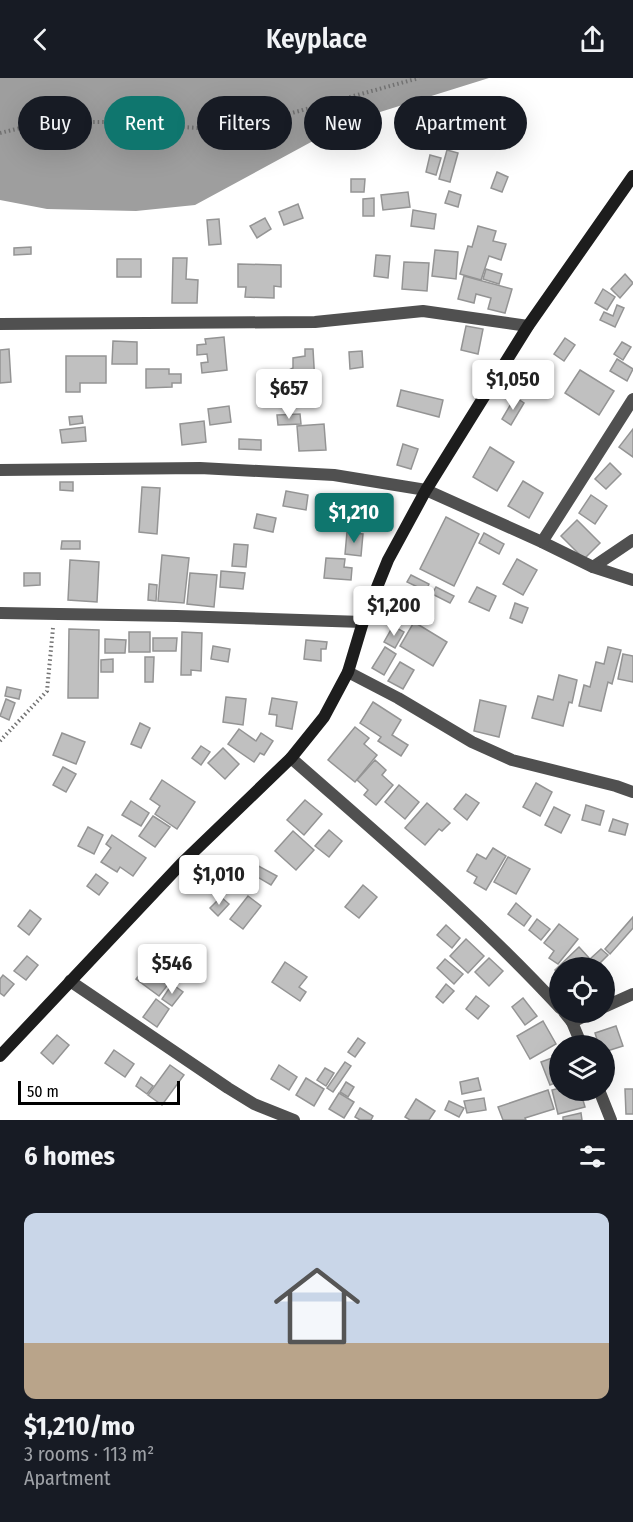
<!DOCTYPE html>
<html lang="en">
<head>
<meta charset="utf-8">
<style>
  body { margin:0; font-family:"Fira Sans Condensed",sans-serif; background:#20242c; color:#f1f3f6; height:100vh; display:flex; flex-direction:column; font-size:22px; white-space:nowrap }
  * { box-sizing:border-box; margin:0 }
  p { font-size:20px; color:#9ea1a6 }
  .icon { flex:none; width:33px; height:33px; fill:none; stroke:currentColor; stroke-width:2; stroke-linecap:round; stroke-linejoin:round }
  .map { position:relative; height:1042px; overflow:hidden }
  .panel { display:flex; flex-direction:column; background:#171b24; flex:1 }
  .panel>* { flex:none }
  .top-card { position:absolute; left:18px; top:18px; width:597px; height:54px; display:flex; gap:12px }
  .controls { position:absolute; left:549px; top:879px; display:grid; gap:12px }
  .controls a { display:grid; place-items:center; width:66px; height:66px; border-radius:50%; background:#171b24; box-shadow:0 6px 24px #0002; font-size:30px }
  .scale { position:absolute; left:18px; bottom:15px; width:162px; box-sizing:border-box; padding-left:6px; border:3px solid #000; border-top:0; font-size:16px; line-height:21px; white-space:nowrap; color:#000; -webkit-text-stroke:4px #fff; paint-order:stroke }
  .price { position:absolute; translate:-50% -51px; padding:0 14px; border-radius:6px; background:#fff; color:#222; font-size:20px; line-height:39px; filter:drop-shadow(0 2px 3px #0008) }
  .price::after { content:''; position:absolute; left:50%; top:36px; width:18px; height:14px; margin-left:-9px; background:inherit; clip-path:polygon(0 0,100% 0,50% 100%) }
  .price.on { background:#0f766e; color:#fff }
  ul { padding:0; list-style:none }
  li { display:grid; align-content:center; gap:12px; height:318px; padding:0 24px }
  li span { display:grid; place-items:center; height:186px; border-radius:12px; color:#555 }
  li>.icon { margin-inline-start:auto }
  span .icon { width:108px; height:108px; fill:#fffc; stroke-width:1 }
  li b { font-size:26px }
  h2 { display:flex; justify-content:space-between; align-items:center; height:72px; padding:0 24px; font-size:26px }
  .chip { padding:0 21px; border-radius:27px; background:#171b24; box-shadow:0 6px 24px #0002; font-size:21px; line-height:54px }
  .chip.on { background:#0f766e; color:#fff }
  header { display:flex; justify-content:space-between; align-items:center; height:78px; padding:0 24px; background:#171b24; font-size:27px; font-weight:600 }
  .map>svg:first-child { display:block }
  .water { fill:#9e9e9e }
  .building { fill:#c0c0c0; stroke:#949494; stroke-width:1.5 }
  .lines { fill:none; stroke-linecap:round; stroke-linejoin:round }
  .path { stroke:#727272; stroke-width:4; stroke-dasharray:1.5 3; stroke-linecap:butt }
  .street { stroke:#505050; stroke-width:12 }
  .secondary { stroke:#1d1d1d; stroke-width:12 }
</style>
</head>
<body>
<header><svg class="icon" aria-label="back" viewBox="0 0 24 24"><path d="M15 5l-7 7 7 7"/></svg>Keyplace<svg class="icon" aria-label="share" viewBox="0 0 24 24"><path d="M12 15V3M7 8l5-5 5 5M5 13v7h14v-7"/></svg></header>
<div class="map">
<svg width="633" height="1042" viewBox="0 0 633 1042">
  <rect width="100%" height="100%" fill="#fff"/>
  <!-- water -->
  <path class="water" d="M0,0H489L348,44L195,127L136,133L47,131L0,122Z"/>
  <!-- building -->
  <g class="building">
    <path d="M456,41L468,44L461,71L449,68Z"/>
    <path d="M447,72L458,75L450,104L439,101Z"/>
    <path d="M430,77L441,80L436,97L426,94Z"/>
    <path d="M497,94L508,99L502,114L491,110Z"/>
    <path d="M351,101H365L364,114H351Z"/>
    <path d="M449,113L461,117L458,129L445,125Z"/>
    <path d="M408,114L410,129L383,132L381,117Z"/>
    <path d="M374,120V138H363V121Z"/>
    <path d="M298,126L303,140L284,147L279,134Z"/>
    <path d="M413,132L436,136L434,151L411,148Z"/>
    <path d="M265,140L271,151L257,160L250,148Z"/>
    <path d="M219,141L221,166L209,167L207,142Z"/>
    <path d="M478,148L496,153L493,163L506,166L501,182L489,178L481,202L460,196L468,168L472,169Z"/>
    <path d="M31,169V176L14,177V170Z"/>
    <path d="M435,172L458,174L456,201L432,198Z"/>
    <path d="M376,177L390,178L388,200L374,198Z"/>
    <path d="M173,180H187L186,201L198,202L197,225H172Z"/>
    <rect x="117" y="181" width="24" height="18"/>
    <path d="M404,184L429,185L427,213L402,211Z"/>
    <path d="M238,186L281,187V209L274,208V220L245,219L246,209H238Z"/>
    <path d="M486,191L502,196L499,206L483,201Z"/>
    <path d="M625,196L633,205L620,220L611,211Z"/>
    <path d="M464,198L512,211L505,235L488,231L491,220L476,216L474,225L458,221Z"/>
    <path d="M603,211L615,219L607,232L595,225Z"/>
    <path d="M617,227L624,230L615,249L600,242L604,234L613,238Z"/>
    <path d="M466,248L483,251L478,276L461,272Z"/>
    <path d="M224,259L227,292L202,295L201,285L208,284L207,276L197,277V267L206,266L205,261Z"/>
    <path d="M565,260L575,267L564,283L554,276Z"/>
    <path d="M113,263L137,264V286H112Z"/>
    <path d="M622,264L631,269L623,282L614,276Z"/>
    <path d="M9,271L11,304L0,305V272Z"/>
    <path d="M305,271H313L315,306L290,308L289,292L293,290V280L305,278Z"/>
    <path d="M362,273L363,289L350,291L349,274Z"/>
    <path d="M66,278H106V305H80V314H66Z"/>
    <path d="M617,281L633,291L627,303L610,293Z"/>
    <path d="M146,291H169V296H181V305H172V309L146,310Z"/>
    <path d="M580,292L614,313L599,337L565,315Z"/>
    <path d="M277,300L278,308L263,309V301Z"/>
    <path d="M401,312L443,322L439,339L397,328Z"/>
    <path d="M515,319L524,325L511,347L502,341Z"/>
    <path d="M229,328L231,344L210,347L208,331Z"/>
    <path d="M300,336L301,346L278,347L277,337Z"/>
    <path d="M82,338L83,345L70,347L69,339Z"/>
    <path d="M204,343L206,364L182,367L180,346Z"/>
    <path d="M324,346L326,372L299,373L297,348Z"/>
    <path d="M85,349L86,363L62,365L60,352Z"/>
    <path d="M633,351V379L619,369Z"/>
    <path d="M239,361L261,362V372L239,371Z"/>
    <path d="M403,366L418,371L411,391L397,387Z"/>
    <path d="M490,369L514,384L497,413L473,399Z"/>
    <path d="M610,385L621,396L606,411L595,401Z"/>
    <path d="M523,403L543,415L529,440L508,428Z"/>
    <path d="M60,404H73V413L60,412Z"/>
    <path d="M142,409L160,410L157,456L139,454Z"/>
    <path d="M286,413L308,417L306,432L283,428Z"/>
    <path d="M591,417L607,428L595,446L579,435Z"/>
    <path d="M257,436L276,440L273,454L254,450Z"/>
    <path d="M446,439L479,456L454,508L420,491Z"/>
    <path d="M577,442L600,465L584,481L561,458Z"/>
    <path d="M347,454L363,456L361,478L345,476Z"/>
    <path d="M484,455L504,466L499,476L479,465Z"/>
    <path d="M62,463H80V471H61Z"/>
    <path d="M234,466L248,467L246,489L232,488Z"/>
    <path d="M162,477L189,480L184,525L158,523Z"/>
    <path d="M326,480L345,481L344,489L352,490L351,502L324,500Z"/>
    <path d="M517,481L537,492L523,517L503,506Z"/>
    <path d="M70,482L99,484L97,524L68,522Z"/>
    <path d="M221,493L245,495L243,511L220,509Z"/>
    <path d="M24,495H40V507L24,508Z"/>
    <path d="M190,495L217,497L214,529L187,526Z"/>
    <path d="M411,497L429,506L426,513L407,504Z"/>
    <path d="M149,506L157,507L156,523L148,522Z"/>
    <path d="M436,509L454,518L450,525L432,516Z"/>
    <path d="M477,509L496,518L489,533L469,524Z"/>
    <path d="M515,525L528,530L522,545L510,540Z"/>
    <path d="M414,544L447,564L433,588L400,568Z"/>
    <path d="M393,548L404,554L395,570L384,564Z"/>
    <path d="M69,551L99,552L98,620H68Z"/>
    <rect x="129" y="554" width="21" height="20"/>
    <path d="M182,554L202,555L201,593L191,592V597H181Z"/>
    <path d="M153,560H177L176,573H153Z"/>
    <path d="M105,561L126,562L125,575H105Z"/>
    <path d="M306,562L327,564L326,571H321V583L304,581Z"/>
    <path d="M213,568L230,571L228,584L211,581Z"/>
    <path d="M385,569L396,576L384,597L372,590Z"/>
    <path d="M608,569L621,572L612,606L608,604L601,633L579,628L584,607L590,609L596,584L604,586Z"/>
    <path d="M623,576L633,578V604L618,601Z"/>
    <path d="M145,579H154L153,604H145Z"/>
    <path d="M113,581V594H101V582Z"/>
    <path d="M400,584L414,592L403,611L388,603Z"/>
    <path d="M559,597L577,602L572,625L569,624L563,648L532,640L538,618L553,622Z"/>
    <path d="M7,609L21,612L19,621L5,618Z"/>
    <path d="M226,619L246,621L243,647L223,644Z"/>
    <path d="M272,620L297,624L292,651L276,648L277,637L269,636Z"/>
    <path d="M6,621L15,625L9,642L0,638Z"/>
    <path d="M480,622L506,628L499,659L474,653Z"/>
    <path d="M373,624L401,642L392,657L408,667L401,678L378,663L381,659L360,645Z"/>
    <path d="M140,645L150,650L141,670L131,666Z"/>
    <path d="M355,649L369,660L364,666L377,677L355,704L328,682Z"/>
    <path d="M239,651L256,663L261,655L273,663L264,677L260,675L254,684L228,666Z"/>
    <path d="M62,655L85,664L76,686L53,677Z"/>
    <path d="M201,668L210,674L201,687L192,680Z"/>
    <path d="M223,670L239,686L225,701L208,685Z"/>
    <path d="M375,682L386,692L382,697L393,707L376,727L364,717L368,712L357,702Z"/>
    <path d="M63,689L76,696L66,714L53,707Z"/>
    <path d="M162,702L195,724L177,751L155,736L160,728L150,721Z"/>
    <path d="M536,705L552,714L540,738L523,729Z"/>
    <path d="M399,707L419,724L405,741L385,724Z"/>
    <path d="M466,716L479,725L467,742L454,731Z"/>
    <path d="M305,722L322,736L304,757L287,742Z"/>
    <path d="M131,723L149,735L141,748L122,737Z"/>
    <path d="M427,725L450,745L442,753L439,751L425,767L405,750Z"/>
    <path d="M586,727L604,733L600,747L582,742Z"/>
    <path d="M554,729L570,737L561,755L545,747Z"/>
    <path d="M153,738L170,749L155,769L139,758Z"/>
    <path d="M613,741L628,746L625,757L609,753Z"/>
    <path d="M88,749L103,757L94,776L78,768Z"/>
    <path d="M329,752L342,763L329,779L315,768Z"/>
    <path d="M293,753L314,772L296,792L275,773Z"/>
    <path d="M112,757L146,780L133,798L120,789L117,794L101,784L111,770L106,766Z"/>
    <path d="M493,770L506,778L486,812L474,805L477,799L467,793L477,776L486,781Z"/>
    <path d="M240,778L277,798L271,807L254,797L246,811L227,800Z"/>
    <path d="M508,779L530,791L516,816L494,804Z"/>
    <path d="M96,796L108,805L99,817L87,808Z"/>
    <path d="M363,807L377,819L359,840L345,829Z"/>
    <path d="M248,818L261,828L243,851L230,841Z"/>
    <path d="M221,819L229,826L218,838L210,830Z"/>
    <path d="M516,825L531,838L524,848L508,836Z"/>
    <path d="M30,832L41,841L29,857L18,848Z"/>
    <path d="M633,839V850L610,876L605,871Z"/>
    <path d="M537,841L550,851L541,862L529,852Z"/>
    <path d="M559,846L578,861L558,886L549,880L554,873L544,865Z"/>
    <path d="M446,847L460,860L452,870L437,857Z"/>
    <path d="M466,861L484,878L468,895L450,878Z"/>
    <path d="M579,869L590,881L601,871L608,877L595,890H560V897L555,892Z"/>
    <path d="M27,878L38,887L26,902L14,893Z"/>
    <path d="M154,878L177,895L159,918L136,901Z"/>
    <path d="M489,880L503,893L489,908L475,894Z"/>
    <path d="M445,881L463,896L454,906L437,890Z"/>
    <path d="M285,884L307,899L299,909L306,914L300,923L272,904Z"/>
    <path d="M3,897L14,906L4,918L0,915V901Z"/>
    <path d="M172,906L183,914L172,928L162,921Z"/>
    <path d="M446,906L454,913L443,925L436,919Z"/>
    <path d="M476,918L489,928L478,941L466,931Z"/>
    <path d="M523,920L537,938L525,947L512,929Z"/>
    <path d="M156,921L169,931L157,949L143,939Z"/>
    <path d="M543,943L556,966L530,981L517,958Z"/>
    <path d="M616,948L623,968L604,974V968H599L595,955Z"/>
    <path d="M57,957L69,967L53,986L41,975Z"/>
    <path d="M358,960L365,965L355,979L348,974Z"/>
    <path d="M114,972L134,986L125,999L105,985Z"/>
    <path d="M560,977V1003L550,1007L541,984Z"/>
    <path d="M345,984L351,988L333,1014L327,1010Z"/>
    <path d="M170,987L184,997L162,1027L148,1017Z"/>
    <path d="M279,987L297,999L289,1012L271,1001Z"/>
    <path d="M325,990L334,995L326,1008L317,1002Z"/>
    <path d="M141,999L153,1008L147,1016L136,1008Z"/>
    <path d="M306,1000L324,1011L314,1028L296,1017Z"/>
    <path d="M478,1000L481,1012L462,1016L460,1004Z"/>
    <path d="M346,1004L354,1009L348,1019L340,1014Z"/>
    <path d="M560,1010V1012H580L585,1029L558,1036L552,1012Z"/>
    <path d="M625,1011H633V1036H626Z"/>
    <path d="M548,1012L554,1031L525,1040L526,1042H503L498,1029Z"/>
    <path d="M339,1015L354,1024L344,1040L329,1031Z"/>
    <path d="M484,1020L486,1032L467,1035L464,1023Z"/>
    <path d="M416,1021L435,1033L429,1042H410L405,1039Z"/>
    <path d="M449,1023L464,1030L459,1039L445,1032Z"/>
    <path d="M360,1030L373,1038L371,1042H360L355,1039Z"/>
    <path d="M581,1035L582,1042H563V1039Z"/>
  </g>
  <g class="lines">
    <!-- path -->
    <g class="path">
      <path d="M0,55L45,44H103L230,52L419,0"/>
      <path d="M0,663L47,613L53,550"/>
    </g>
    <!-- street -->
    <g class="street">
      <path d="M0,246L315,244L423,233L528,248"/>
      <path d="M0,392L200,390L334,397L426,412L542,464L593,489L633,462"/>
      <path d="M542,464L633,321"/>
      <path d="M593,489L633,502"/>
      <path d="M0,535L177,538L363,544"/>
      <path d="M348,594L398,620L472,664L512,682L616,708L633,714"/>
      <path d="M291,680C383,761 477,840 560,930"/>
      <path d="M70,903L228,1010L254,1026L294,1042"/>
      <path d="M604,929L633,916"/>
      <path d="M564,934L572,944L593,934"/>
      <path d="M572,944L582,968"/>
      <path d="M599,1012L611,1042"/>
    </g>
    <!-- secondary -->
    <path class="secondary" d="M0,978L181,786L291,680L324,639L348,594L363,544L388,482L426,412L528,248L633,98"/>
  </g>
</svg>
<div class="controls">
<a><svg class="icon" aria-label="locate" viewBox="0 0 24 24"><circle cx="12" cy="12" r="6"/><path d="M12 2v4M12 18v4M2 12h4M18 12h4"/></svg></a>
<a><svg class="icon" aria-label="layers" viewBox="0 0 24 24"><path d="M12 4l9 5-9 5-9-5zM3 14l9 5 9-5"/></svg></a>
</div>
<div class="scale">50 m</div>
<b class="price" style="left:513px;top:333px">$1,050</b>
<b class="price" style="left:289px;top:342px">$657</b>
<b class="price on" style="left:354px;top:466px">$1,210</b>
<b class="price" style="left:394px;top:559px">$1,200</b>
<b class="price" style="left:219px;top:828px">$1,010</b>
<b class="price" style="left:172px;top:917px">$546</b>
<div class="top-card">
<a class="chip">Buy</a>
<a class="chip on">Rent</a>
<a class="chip">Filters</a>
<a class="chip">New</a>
<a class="chip">Apartment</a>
</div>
</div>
<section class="panel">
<h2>6 homes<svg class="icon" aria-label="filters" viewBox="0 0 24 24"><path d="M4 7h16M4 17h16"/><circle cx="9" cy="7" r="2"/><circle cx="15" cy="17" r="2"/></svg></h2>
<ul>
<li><span style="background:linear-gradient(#c9d6e8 70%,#b9a48a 0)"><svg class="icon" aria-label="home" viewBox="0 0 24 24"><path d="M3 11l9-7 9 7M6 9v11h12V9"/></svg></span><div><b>$1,210/mo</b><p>3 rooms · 113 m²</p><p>Apartment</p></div></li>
</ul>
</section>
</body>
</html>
